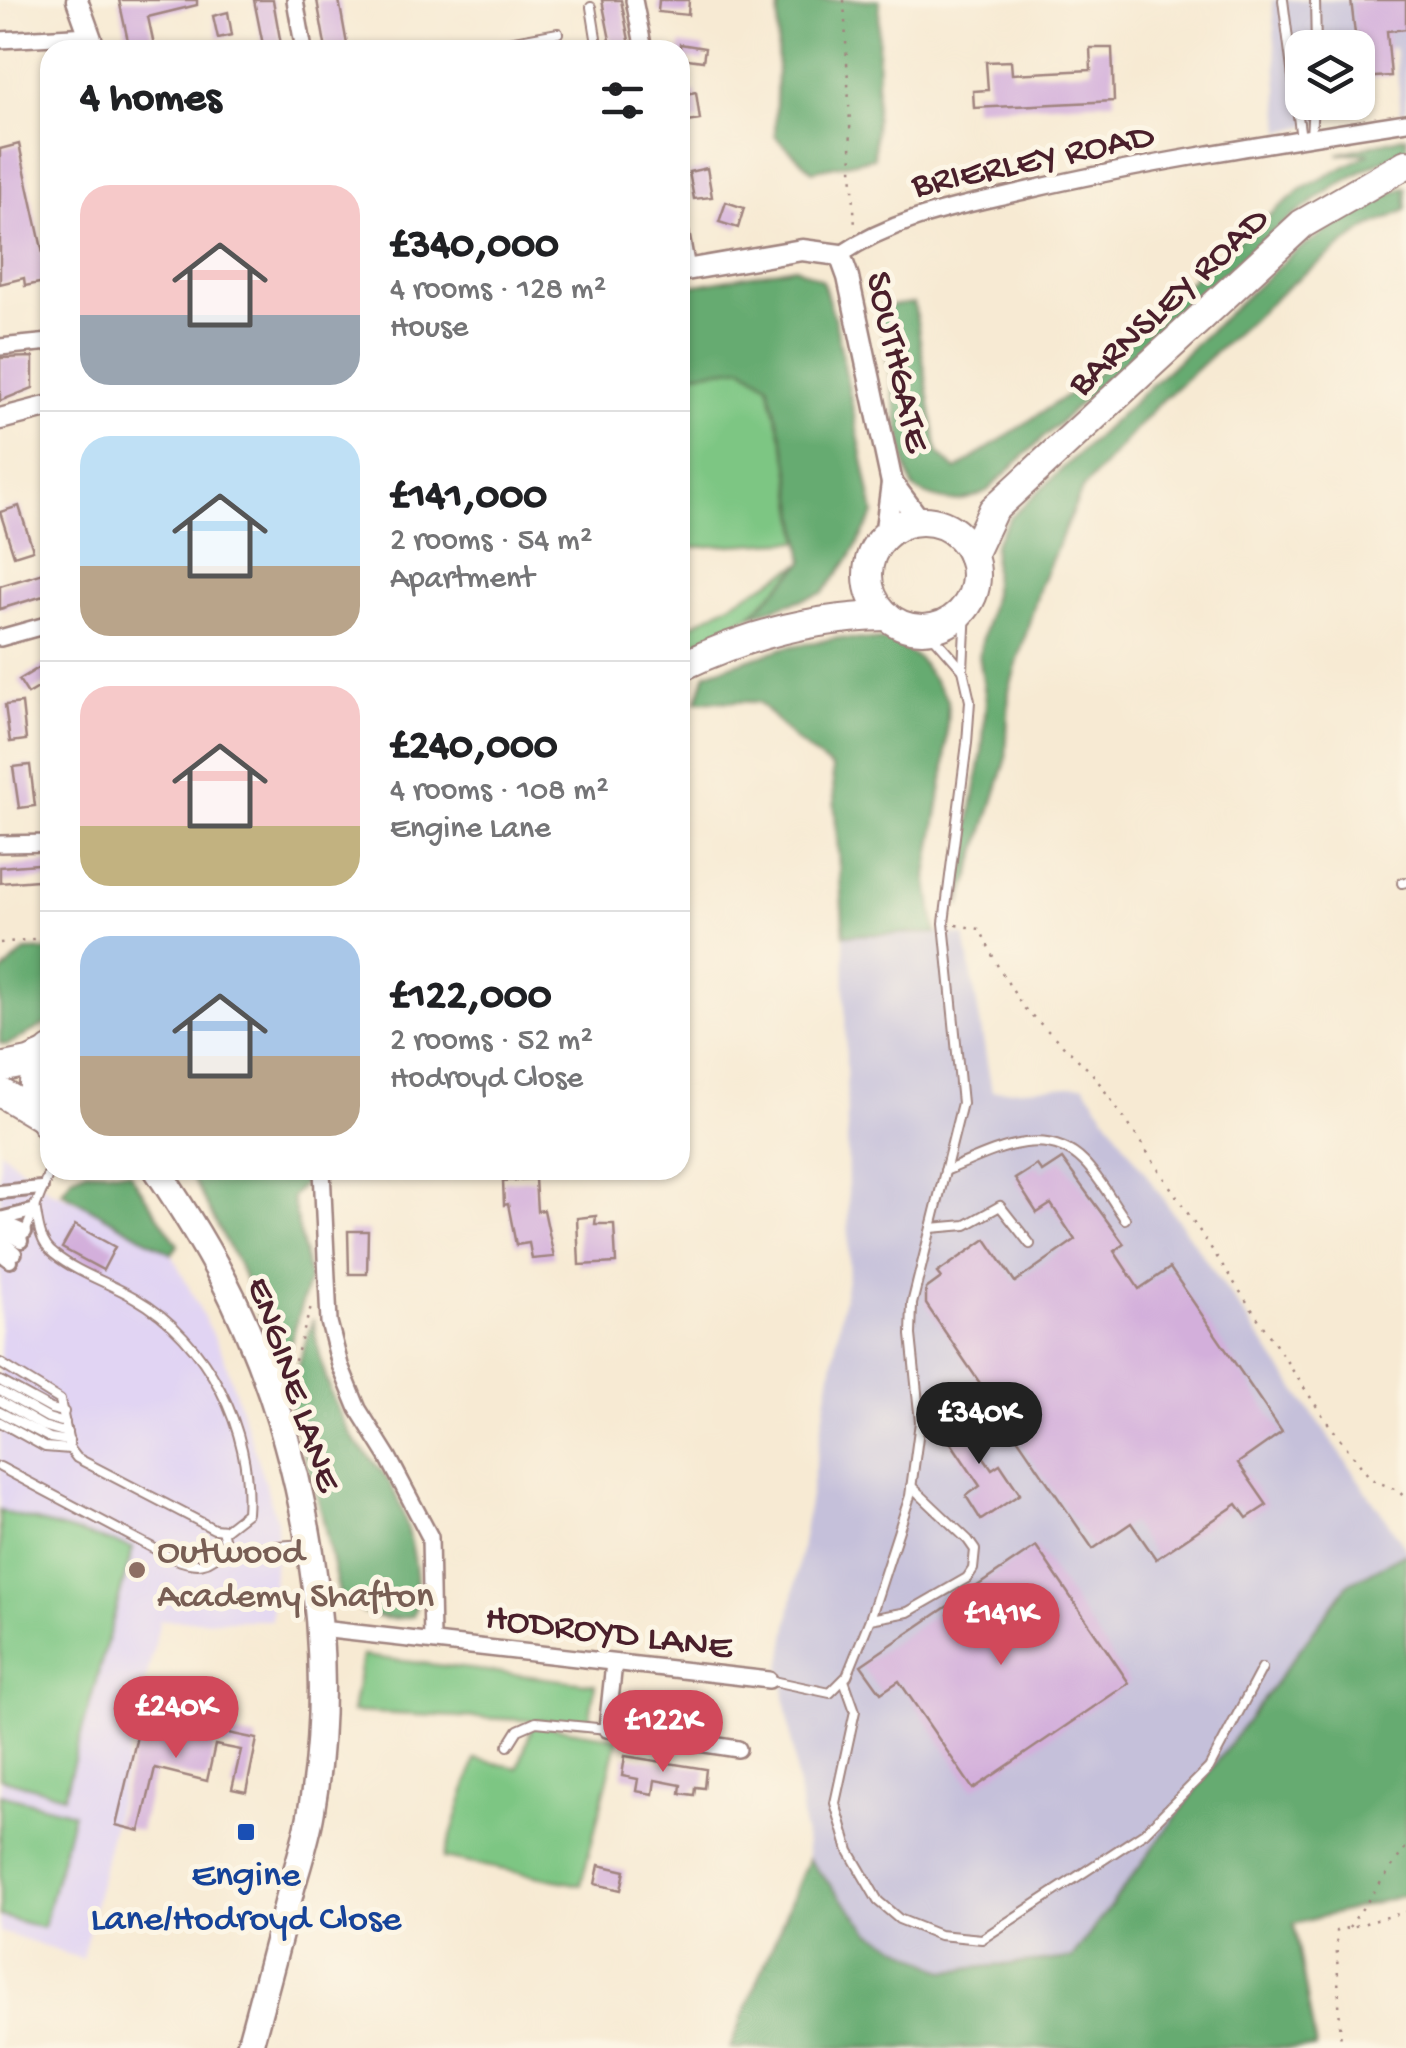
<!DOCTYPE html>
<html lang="en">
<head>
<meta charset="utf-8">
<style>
  body { margin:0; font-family:"Gochi Hand",sans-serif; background:#f2f2f2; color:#202124; height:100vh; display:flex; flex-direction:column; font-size:38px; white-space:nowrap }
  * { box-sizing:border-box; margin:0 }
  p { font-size:32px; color:#757577 }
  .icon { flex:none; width:55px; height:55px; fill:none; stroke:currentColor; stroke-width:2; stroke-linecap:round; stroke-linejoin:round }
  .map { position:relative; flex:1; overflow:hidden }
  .panel { position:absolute; left:40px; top:40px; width:650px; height:1140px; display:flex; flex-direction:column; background:#fff; border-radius:30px; box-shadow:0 2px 8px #0004 }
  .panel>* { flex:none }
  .tools { position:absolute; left:1285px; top:30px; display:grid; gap:20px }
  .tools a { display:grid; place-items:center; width:90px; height:90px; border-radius:20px; background:#fff; box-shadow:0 2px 8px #0004; font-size:50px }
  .price { position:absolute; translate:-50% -85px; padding:0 22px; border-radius:35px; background:#d1495b; color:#fff; font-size:32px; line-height:65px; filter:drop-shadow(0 2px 5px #0008) }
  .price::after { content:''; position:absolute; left:50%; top:60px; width:30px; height:22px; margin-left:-15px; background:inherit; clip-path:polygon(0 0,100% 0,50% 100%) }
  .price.active { background:#222; color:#fff }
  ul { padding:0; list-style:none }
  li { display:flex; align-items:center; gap:30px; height:250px; padding:0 40px }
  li+li { border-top:2px solid #e0e0e0 }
  li span { display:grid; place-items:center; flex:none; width:280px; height:200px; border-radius:30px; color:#555 }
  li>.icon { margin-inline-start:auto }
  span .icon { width:120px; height:120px; fill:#fffc; stroke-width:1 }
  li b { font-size:42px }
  h2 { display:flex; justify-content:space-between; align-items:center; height:120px; padding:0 40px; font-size:42px }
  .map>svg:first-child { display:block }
  .built { fill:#e1d4f3 }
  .industrial { fill:#c5c0da }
  .green { fill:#7dc683; stroke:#647257; stroke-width:2.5 }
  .forest { fill:#66ab71; stroke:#58654e; stroke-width:2.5 }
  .building { fill:#d3afdb }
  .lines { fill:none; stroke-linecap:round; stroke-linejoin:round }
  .service-casing { stroke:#a0847f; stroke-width:12 }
  .pedestrian-casing { stroke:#a0847f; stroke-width:18 }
  .minor-casing { stroke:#a0847f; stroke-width:20 }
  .tertiary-casing { stroke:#a0847f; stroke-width:25 }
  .primary-casing { stroke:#a0847f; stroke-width:30 }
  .trunk-casing { stroke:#a0847f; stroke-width:32 }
  .path { stroke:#a0847f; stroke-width:2.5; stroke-dasharray:2.5 8; stroke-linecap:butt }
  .service { stroke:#fff; stroke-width:8 }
  .pedestrian { stroke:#fff; stroke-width:12 }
  .minor { stroke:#fff; stroke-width:15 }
  .tertiary { stroke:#fff; stroke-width:20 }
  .primary { stroke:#fff; stroke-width:25 }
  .trunk { stroke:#fff; stroke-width:28 }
  .education-dot { fill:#8d6e63; stroke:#fcf5e5; stroke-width:4 }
  .transit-dot { fill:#1a4fb4; stroke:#fcf5e5; stroke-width:4 }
  .labels { text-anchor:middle; stroke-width:10; stroke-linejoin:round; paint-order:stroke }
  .street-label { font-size:38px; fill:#4a1f2b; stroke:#fcf5e5 }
  .education-label { font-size:38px; fill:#785e54; stroke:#fcf5e5; text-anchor:start }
  .transit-label { font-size:38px; fill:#164399; stroke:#fcf5e5 }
</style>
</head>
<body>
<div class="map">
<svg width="1406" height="2048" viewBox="0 0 1406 2048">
  <rect width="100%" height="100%" fill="#fcf5e5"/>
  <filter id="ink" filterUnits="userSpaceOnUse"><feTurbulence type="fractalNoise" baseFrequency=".01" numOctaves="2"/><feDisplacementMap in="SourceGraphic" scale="20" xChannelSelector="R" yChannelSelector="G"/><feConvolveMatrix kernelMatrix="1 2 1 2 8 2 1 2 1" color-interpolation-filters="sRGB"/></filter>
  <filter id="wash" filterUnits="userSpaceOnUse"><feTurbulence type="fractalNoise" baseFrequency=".0048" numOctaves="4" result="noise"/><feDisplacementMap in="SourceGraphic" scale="40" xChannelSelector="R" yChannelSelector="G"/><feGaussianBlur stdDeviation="2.25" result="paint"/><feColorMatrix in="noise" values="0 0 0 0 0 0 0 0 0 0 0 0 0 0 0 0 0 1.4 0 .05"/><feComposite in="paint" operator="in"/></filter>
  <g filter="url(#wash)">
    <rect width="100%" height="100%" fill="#f7ead3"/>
    <!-- built -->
    <path class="built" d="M0,1150L50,1191L84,1205L172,1254L224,1357L277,1520L271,1620H160L82,1959L0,1932Z"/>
    <!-- industrial -->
    <g class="industrial">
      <path d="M1272,0H1406V111L1401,112L1395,48H1302V102L1321,103L1320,122L1281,132Z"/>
      <path d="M936,933L965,936L992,1091L1084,1085L1406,1548V1553L1347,1584L1072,1958L945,1971L871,1932L808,1859L781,1667L849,1266L844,935Z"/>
    </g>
    <!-- green -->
    <g class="green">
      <path d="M743,367L768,384L788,459L800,541L680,548V393L693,373Z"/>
      <path d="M804,562L751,615L680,650V632Z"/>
      <path d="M0,1511L133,1548L64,1796L0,1778Z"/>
      <path d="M362,1656L595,1684L589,1723L352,1712Z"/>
      <path d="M533,1724L618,1738L581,1885L444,1858L475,1759L518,1768Z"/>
      <path d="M0,1794L73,1813L43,1928L0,1916Z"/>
    </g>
    <!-- forest -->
    <g class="forest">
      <path d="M779,0H880L874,158L812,171L775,136Z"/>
      <path d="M1406,136V150C1325,183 1259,242 1195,299C1124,362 1055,426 987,491C958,506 942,503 914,489L906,467L878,307L914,303L938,453L956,470L1091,379L1202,269L1302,189L1370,153L1338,154Z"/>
      <path d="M1406,187V210L1367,228L1292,283L1157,405L1082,490L1040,586L1009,691L1006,761L960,906L962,865L982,752L986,701L979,655L993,593L994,544L1010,518L1290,255L1376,199Z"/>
      <path d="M795,267L822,280L835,320L874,514L849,559L823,593L751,615L804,562L788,459L768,384L743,367L693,373L680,393V288Z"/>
      <path d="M837,638L891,641L919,659L948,700L945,767L927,876L936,933L844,935L832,768L795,740L759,702L697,701L706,673L787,647Z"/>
      <path d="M50,950V1022L7,1045L0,1043V975L25,951Z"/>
      <path d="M87,1170L129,1172L178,1245L172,1254L62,1192L72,1177Z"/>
      <path d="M188,1170H307L309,1178L292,1197L309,1278L282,1374L242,1272Z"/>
      <path d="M313,1319C319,1359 329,1399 351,1435C362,1452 380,1465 390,1483C407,1515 425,1582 413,1616C384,1623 363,1615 340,1598L321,1511L288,1399Z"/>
      <path d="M1406,1553V1895L1294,1924L1316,2048H730L808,1859L871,1932L945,1971L1072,1958L1348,1584Z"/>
    </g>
    <g id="blocks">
      <!-- building -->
      <g class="building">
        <path d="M119,0H197V5L148,17L155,50H130Z"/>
        <path d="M254,0H273L282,50H264Z"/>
        <path d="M317,0H339L348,50H326Z"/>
        <path d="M602,0H621L631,50H612Z"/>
        <path d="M659,0H689L688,15L658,12Z"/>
        <path d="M1351,0H1406V29L1387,31L1391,76L1358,78V34H1355Z"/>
        <path d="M228,12L232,35L218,38L213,16Z"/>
        <path d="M680,44L705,48L703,61L680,58Z"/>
        <path d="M1090,48H1112L1114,101L974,108L973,91L988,90L986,62L1011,61L1012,74L1091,70Z"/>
        <path d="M696,92L700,120L682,123L680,95Z"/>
        <path d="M19,144L49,281L25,286L24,278L0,284V149Z"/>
        <path d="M707,168L712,197L694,199L689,172Z"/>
        <path d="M726,202L744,208L738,228L719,222Z"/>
        <path d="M33,357V388L0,401V358Z"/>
        <path d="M19,506L33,550L14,556L0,512Z"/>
        <path d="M50,571V594L0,609V586Z"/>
        <path d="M50,661V681L28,694L19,680Z"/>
        <path d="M22,703L26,740L10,742L5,705Z"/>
        <path d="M30,765L35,806L19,808L13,767Z"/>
        <path d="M50,863V879L0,883V867Z"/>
        <path d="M1062,1159L1124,1244L1114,1251L1139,1289L1170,1268L1282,1432L1238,1463L1267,1505L1247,1518L1237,1504L1156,1559L1131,1523L1093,1549L926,1304V1289L941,1278L937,1273L986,1239L1015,1282L1075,1240L1051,1204L1037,1213L1015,1179L1037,1165L1042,1172Z"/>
        <path d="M535,1179L537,1211L544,1210L554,1257L532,1259L529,1243L516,1245L508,1204L504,1205L503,1181Z"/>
        <path d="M596,1216L595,1224H614L616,1263L579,1265L577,1218Z"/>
        <path d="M75,1225L115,1247L103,1270L62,1248Z"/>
        <path d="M348,1231H368L367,1274H349Z"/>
        <path d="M963,1409L982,1438L974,1443L992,1469L1000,1464L1020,1494L981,1520L966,1496L980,1486L939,1425Z"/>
        <path d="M1036,1546L1129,1683L973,1789L899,1681L881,1693L861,1665Z"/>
        <path d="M142,1715L257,1739L246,1792L232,1789L241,1750L215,1745L207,1781L155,1768L140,1831L116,1825Z"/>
        <path d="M625,1756L706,1769L704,1788L695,1787L694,1795L680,1793L681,1785L655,1780L653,1794L636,1791L638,1779L622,1776Z"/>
        <path d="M599,1865L625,1871L621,1890L595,1884Z"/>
      </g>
    </g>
  </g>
  <g filter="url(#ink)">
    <use href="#blocks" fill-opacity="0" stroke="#a0847f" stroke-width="2.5"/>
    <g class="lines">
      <defs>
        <g id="service">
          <path d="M1283,0L1301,139"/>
          <path d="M1315,0L1316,48"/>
          <path d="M591,7L598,50"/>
          <path d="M464,50L558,33"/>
          <path d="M1311,138L1313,102"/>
          <path d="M927,629L963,670"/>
          <path d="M1402,883L1406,882"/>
          <path d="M945,1171C988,1154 1043,1121 1084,1162C1100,1178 1112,1201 1125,1219"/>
          <path d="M931,1228L966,1225L1000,1206L1030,1244"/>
          <path d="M24,1235L50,1170"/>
          <path d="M0,1363L60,1400L70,1449L77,1458L214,1529L225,1530L247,1513C253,1430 207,1339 135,1298C110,1283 77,1273 54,1254C39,1243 38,1222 35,1205"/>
          <path d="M0,1381L51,1409L64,1412"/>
          <path d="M0,1391L48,1418L65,1423"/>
          <path d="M0,1401L43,1426L67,1433"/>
          <path d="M0,1412L50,1438L69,1441"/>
          <path d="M0,1422L45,1447L70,1449"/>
          <path d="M0,1467L172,1558C196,1567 209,1568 226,1546"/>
          <path d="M222,1530L226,1546L235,1549L304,1544"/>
          <path d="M870,1619L908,1612L967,1578L973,1569L975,1550L968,1540L911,1486"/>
          <path d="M769,1680L830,1693L847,1676L870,1619L910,1496L920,1422L911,1335L912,1304L962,1103L944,923L967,743L970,701L963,670L966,607"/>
          <path d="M844,1680L855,1711L835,1803L849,1851L878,1901L899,1919L939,1935L982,1939L1144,1833L1209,1768L1262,1668"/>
          <path d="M508,1746L518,1730L536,1722L607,1729"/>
        </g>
        <g id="pedestrian">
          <path d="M0,1192L41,1188"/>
          <path d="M0,1219L32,1211"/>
          <path d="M0,1221L25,1232"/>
          <path d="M0,1229L21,1241"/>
          <path d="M0,1240L15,1253"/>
          <path d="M0,1253L10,1261"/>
        </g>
        <g id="minor">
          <path d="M295,0L304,50"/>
          <path d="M634,0L644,50"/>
          <path d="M0,40L90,35"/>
          <path d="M680,230L687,269"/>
          <path d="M840,255C897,216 962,206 1028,190C1152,161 1280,142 1406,122"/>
          <path d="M0,347L50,342"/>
          <path d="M0,638L50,624"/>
          <path d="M0,844L50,843"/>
          <path d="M322,1170L329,1322L340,1365L358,1409L388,1457L430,1537L432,1640"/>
          <path d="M321,1629L769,1680"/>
          <path d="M614,1663L607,1729L738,1749"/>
        </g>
        <g id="tertiary">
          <path d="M77,0L95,50"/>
          <path d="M680,271L802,250L840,255L848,277L892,483L885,536"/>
          <path d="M0,419L50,406"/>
          <path d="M892,483L921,522"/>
        </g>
        <path id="primary" d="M157,1170C185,1212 212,1255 234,1301C306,1454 340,1645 311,1813C307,1837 299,1862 292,1886C278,1940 264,1994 249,2048"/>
        <g id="trunk">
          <circle cx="922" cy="575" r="54"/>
          <path d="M972,555L993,510L1302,224L1406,164"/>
          <path d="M680,667C746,635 813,617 887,616"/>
          <path d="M50,1051C27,1074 30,1103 50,1128"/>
          <path d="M0,1068L29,1062L45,1055"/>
          <path d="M0,1092L40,1116"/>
        </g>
      </defs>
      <!-- service casing -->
      <use href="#service" class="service-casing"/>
      <!-- pedestrian casing -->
      <use href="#pedestrian" class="pedestrian-casing"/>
      <!-- minor casing -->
      <use href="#minor" class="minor-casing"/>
      <!-- tertiary casing -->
      <use href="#tertiary" class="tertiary-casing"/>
      <!-- primary casing -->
      <use href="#primary" class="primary-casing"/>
      <!-- trunk casing -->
      <use href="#trunk" class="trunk-casing"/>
      <!-- path -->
      <g class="path">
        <path d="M844,0L855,228"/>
        <path d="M956,925L980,929L996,963L1022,1006L1092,1073L1125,1119L1325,1419L1371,1479L1399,1491L1406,1500"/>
        <path d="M0,943L50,937"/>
        <path d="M289,1381L312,1303"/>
        <path d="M1349,1927L1406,1847"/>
        <path d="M1341,2048L1336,1931L1406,1912"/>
      </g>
      <!-- service -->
      <use href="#service" class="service"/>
      <!-- pedestrian -->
      <use href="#pedestrian" class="pedestrian"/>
      <!-- minor -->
      <use href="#minor" class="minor"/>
      <!-- tertiary -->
      <use href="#tertiary" class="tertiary"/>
      <!-- primary -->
      <use href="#primary" class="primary"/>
      <!-- trunk -->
      <use href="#trunk" class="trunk"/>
    </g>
  </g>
  <!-- markers -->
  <circle class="education-dot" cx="137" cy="1570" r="10"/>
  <rect class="transit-dot" x="236" y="1822" width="20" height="20" rx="5"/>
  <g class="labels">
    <!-- street labels -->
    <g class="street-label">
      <text transform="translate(1032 157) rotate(-12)" y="13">BRIERLEY ROAD</text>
      <text transform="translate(1166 299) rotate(-43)" y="13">BARNSLEY ROAD</text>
      <text transform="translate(901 361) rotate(77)" y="13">SOUTHGATE</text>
      <text transform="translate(297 1383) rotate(71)" y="13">ENGINE LANE</text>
      <text transform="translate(609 1629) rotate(7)" y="13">HODROYD LANE</text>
    </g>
    <!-- education labels -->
    <g class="education-label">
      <text x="157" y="1561">Outwood<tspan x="157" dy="44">Academy Shafton</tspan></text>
    </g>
    <!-- transit labels -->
    <g class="transit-label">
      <text x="246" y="1884">Engine<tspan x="246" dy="44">Lane/Hodroyd Close</tspan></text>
    </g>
  </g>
</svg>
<div class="tools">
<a><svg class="icon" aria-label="layers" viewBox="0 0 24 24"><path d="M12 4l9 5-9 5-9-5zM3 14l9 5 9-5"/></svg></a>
</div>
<b class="price active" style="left:979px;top:1467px">£340K</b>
<b class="price" style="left:1001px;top:1668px">£141K</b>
<b class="price" style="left:176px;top:1761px">£240K</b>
<b class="price" style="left:663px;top:1775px">£122K</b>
<section class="panel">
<h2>4 homes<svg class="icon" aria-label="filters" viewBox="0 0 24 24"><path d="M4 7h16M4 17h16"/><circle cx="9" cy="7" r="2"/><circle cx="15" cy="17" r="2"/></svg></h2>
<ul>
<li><span style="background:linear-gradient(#f6c9c9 65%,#9aa5b1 0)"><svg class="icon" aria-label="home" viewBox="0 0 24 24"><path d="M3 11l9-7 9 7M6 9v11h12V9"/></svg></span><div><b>£340,000</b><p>4 rooms · 128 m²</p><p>House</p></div></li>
<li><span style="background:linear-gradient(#bfe0f5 65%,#b9a48a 0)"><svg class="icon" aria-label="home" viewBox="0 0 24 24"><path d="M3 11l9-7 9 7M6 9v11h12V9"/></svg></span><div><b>£141,000</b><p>2 rooms · 54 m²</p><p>Apartment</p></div></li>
<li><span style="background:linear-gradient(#f6c9c9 70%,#c2b280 0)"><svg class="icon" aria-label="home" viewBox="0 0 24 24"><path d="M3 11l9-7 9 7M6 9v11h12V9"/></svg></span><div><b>£240,000</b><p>4 rooms · 108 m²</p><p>Engine Lane</p></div></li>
<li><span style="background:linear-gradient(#a9c7e8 60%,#b9a48a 0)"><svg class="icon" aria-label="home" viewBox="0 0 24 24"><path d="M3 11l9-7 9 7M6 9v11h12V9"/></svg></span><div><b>£122,000</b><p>2 rooms · 52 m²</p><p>Hodroyd Close</p></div></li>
</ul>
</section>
</div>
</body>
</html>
